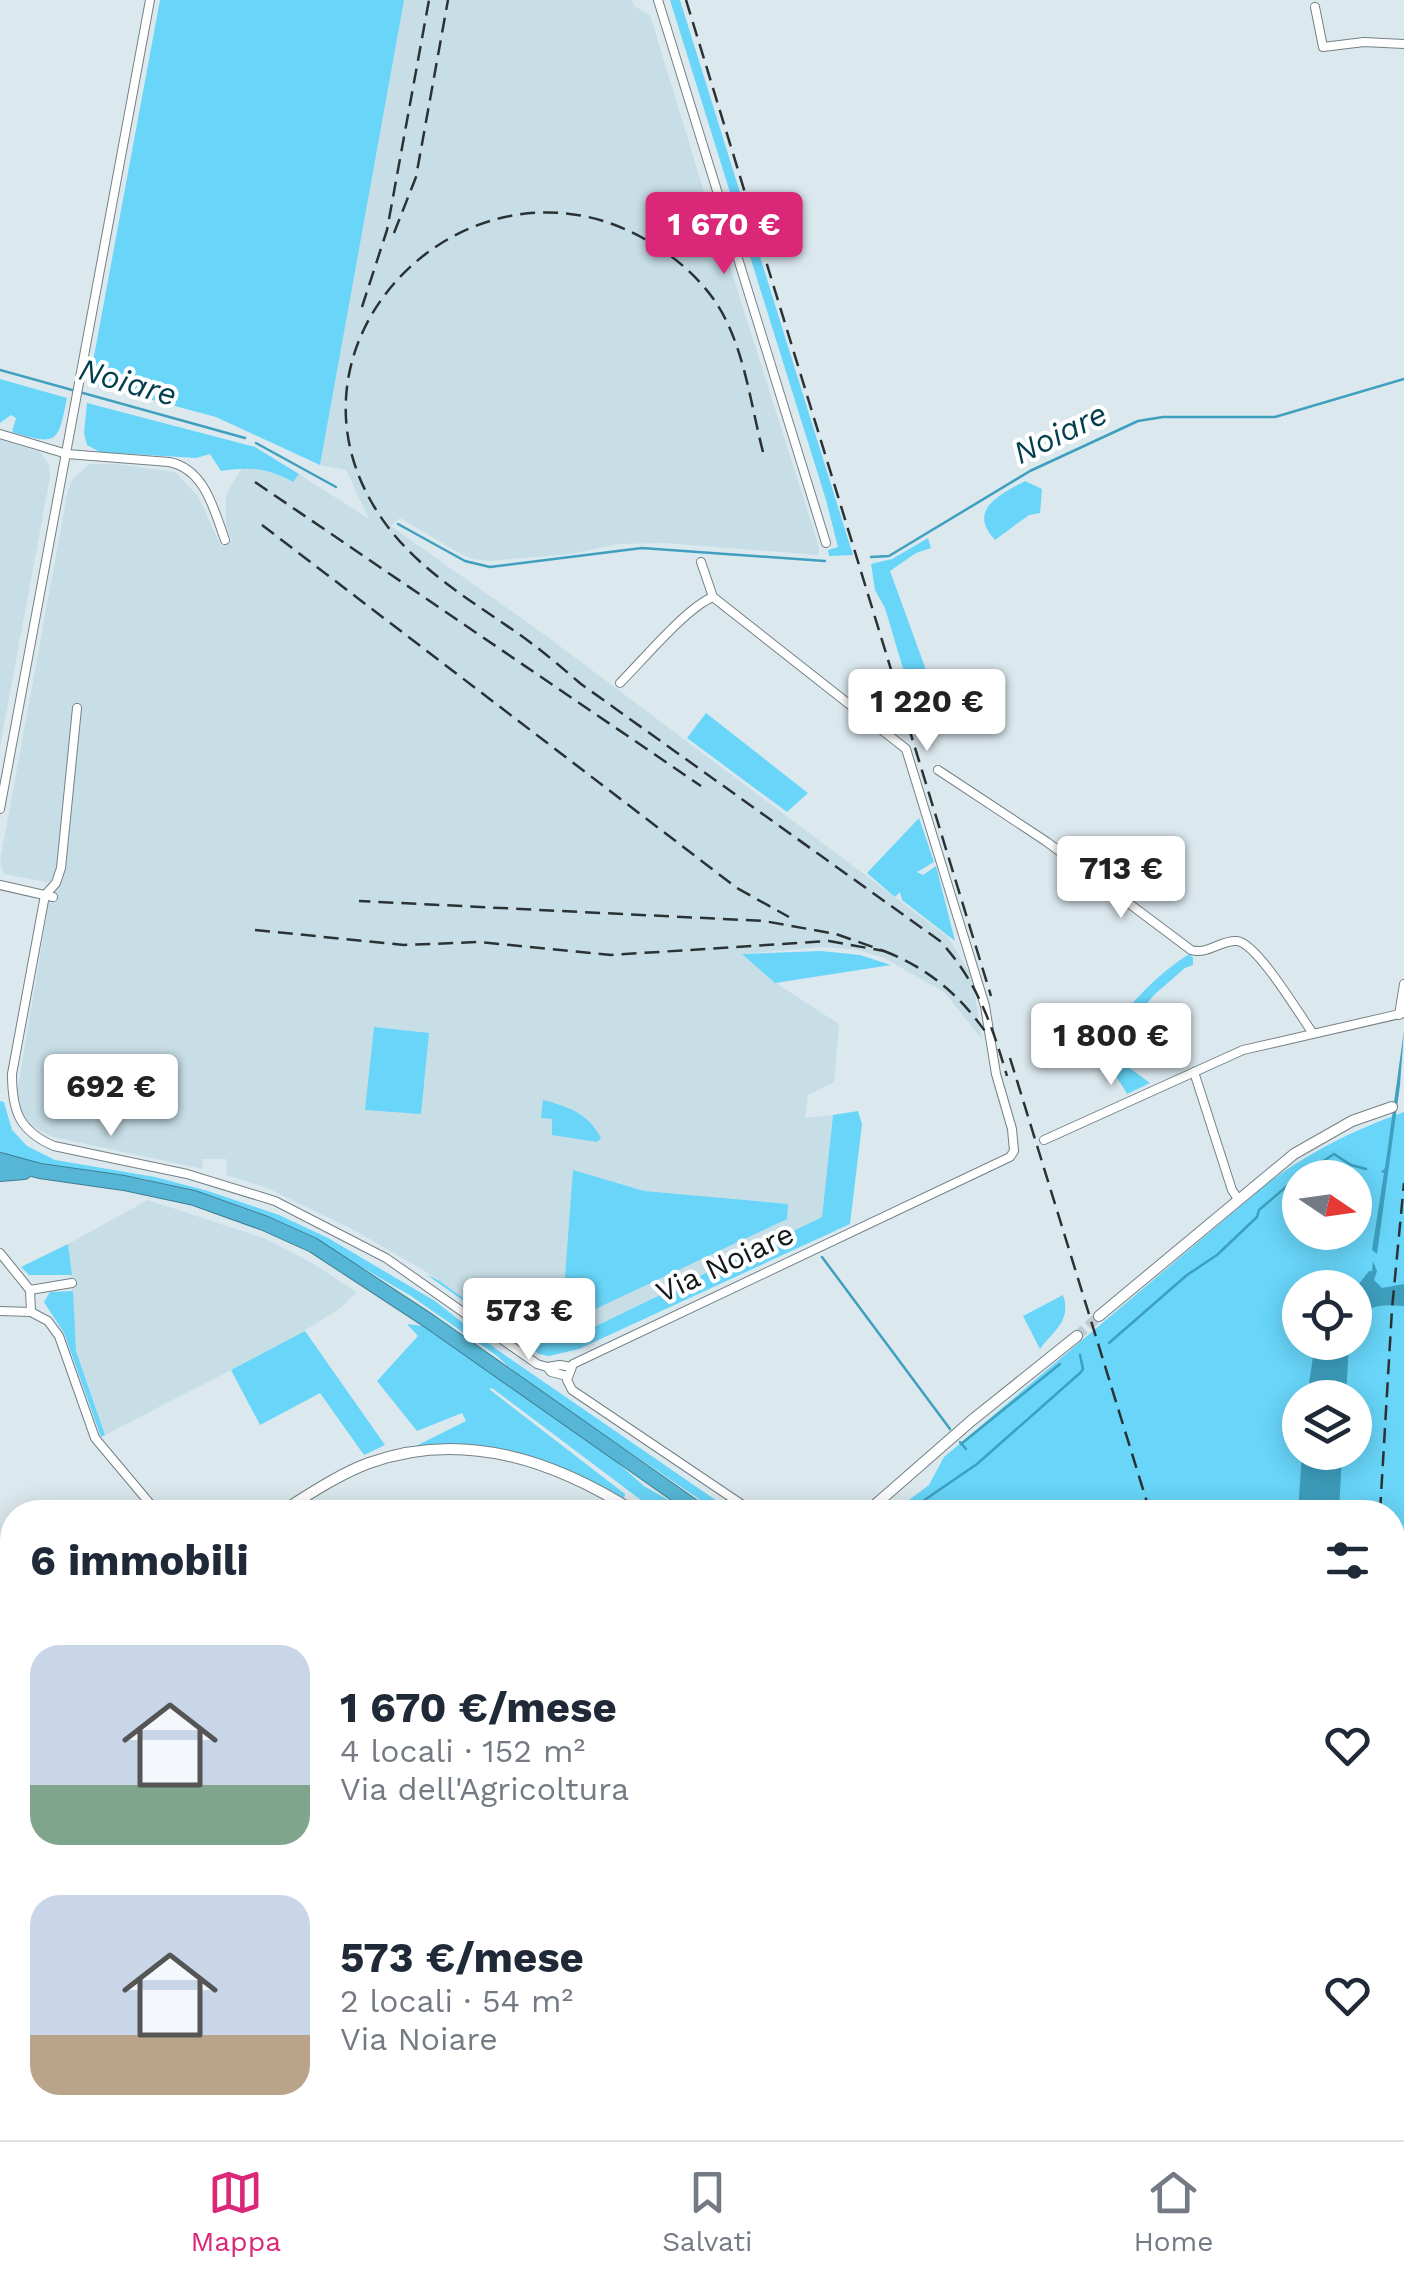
<!DOCTYPE html>
<html lang="it">
<head>
<meta charset="utf-8">
<style>
  body { margin:0; font-family:"Work Sans",sans-serif; background:#f2f2f3; color:#1f2937; height:100vh; display:flex; flex-direction:column; font-size:38px; white-space:nowrap }
  * { box-sizing:border-box; margin:0 }
  p { font-size:32px; color:#747a83 }
  .icon { flex:none; width:55px; height:55px; fill:none; stroke:currentColor; stroke-width:2; stroke-linecap:round; stroke-linejoin:round }
  .map { position:relative; flex:1; overflow:hidden }
  .drawer { position:absolute; left:0px; top:1500px; width:1405px; height:640px; display:flex; flex-direction:column; background:#fff; border-radius:40px 40px 0 0; box-shadow:0 5px 25px #0003 }
  .drawer>* { flex:none }
  .needle { width:65px; rotate:103deg }
  .tools { position:absolute; left:1282px; top:1160px; display:grid; gap:20px }
  .tools a { display:grid; place-items:center; width:90px; height:90px; border-radius:50%; background:#fff; box-shadow:0 5px 25px #0003; font-size:50px }
  .price { position:absolute; translate:-50% -85px; padding:0 22px; border-radius:10px; background:#fff; color:#222; font-size:32px; line-height:65px; filter:drop-shadow(0 2px 5px #0008) }
  .price::after { content:''; position:absolute; left:50%; top:60px; width:30px; height:22px; margin-left:-15px; background:inherit; clip-path:polygon(0 0,100% 0,50% 100%) }
  .price.selected { background:#db2777; color:#fff }
  ul { padding:0; list-style:none }
  li { display:flex; align-items:center; gap:30px; height:250px; padding:0 30px }
  li span { display:grid; place-items:center; flex:none; width:280px; height:200px; border-radius:30px; color:#555 }
  li>.icon { margin-inline-start:auto }
  span .icon { width:120px; height:120px; fill:#fffc; stroke-width:1 }
  li b { font-size:42px }
  h2 { display:flex; justify-content:space-between; align-items:center; height:120px; padding:0 30px; font-size:42px }
  .tab-bar { display:flex; justify-content:space-around; align-items:center; height:140px; border-top:2px solid #e0e1e3; background:#fff; font-size:28px; color:#747a83 }
  .tab-bar a { display:grid; justify-items:center; gap:5px }
  .tab-bar .selected { color:#db2777 }
  .map>svg:first-child { display:block }
  .built { fill:#c7dee7 }
  .green { fill:#68d5f9; fill-rule:evenodd }
  .water { fill:#3e9fbe }
  .lines { fill:none; stroke-linecap:round; stroke-linejoin:round }
  .stream { stroke:#3e9fbe; stroke-width:2.5 }
  .secondary-tunnel { stroke:#bdcacf; stroke-width:10; stroke-dasharray:10 5; stroke-linecap:butt }
  .street-casing { stroke:#748186; stroke-width:10 }
  .secondary-casing { stroke:#748186; stroke-width:12 }
  .highway-casing { stroke:#3f7f94; stroke-width:16 }
  .street { stroke:#fff; stroke-width:8 }
  .secondary { stroke:#fff; stroke-width:10 }
  .highway { stroke:#57b6d5; stroke-width:14 }
  .rail { stroke:#2b3234; stroke-width:2.5; stroke-dasharray:15 8; stroke-linecap:butt }
  .labels { text-anchor:middle; stroke-width:8; stroke-linejoin:round; paint-order:stroke }
  .street-label { font-size:30px; fill:#13191a; stroke:#fff }
  .water-label { font-size:32px; font-style:italic; fill:#023e4e; stroke:#fff }
</style>
</head>
<body>
<div class="map">
<svg width="1404" height="2140" viewBox="0 0 1404 2140">
  <rect width="100%" height="100%" fill="#dbe9ef"/>
  <!-- built -->
  <g class="built">
    <path d="M402,0H632L634,6L650,15L705,195L713,213L819,547V555L663,543L618,544L571,554L488,561L473,559L459,553L400,518L391,526L545,635L948,937L972,976L982,1039L944,992L884,958L858,950L823,947L743,954L776,983L839,1024L834,1082L808,1095L805,1118L833,1115L822,1217L596,1326L559,1338L518,1331L494,1320L428,1273L352,1229L267,1188L227,1175L226,1159H202L203,1169L53,1137L31,1126L23,1115L17,1093L52,883L4,874L0,861L68,490L72,480L89,464H117L175,472L198,496L221,546L232,540L226,527V495L239,472L247,465L272,470L292,482L299,474L369,519L346,470L320,465Z"/>
    <path d="M0,439L40,452L49,465L50,477L0,747Z"/>
    <path d="M148,1200L266,1239L314,1264L356,1292L342,1307L293,1338L105,1435L76,1351L68,1244Z"/>
  </g>
  <!-- green -->
  <g class="green">
    <path d="M160,0H404L320,465L216,417L89,383Z"/>
    <path d="M670,0H680L853,555L829,556L828,550L838,547L826,500Z"/>
    <path d="M0,379L67,398C58,443 58,446 12,432L16,418L11,415L0,423Z"/>
    <path d="M87,403L255,447L299,474L293,482C266,467 250,467 221,471L210,454L196,458L100,452L87,445L84,433Z"/>
    <path d="M1025,481L1042,489L1040,513L1029,515L995,540C967,510 999,495 1025,481Z"/>
    <path d="M928,538L931,548L916,553L890,571L934,692L913,702L885,608L875,590L871,564L892,559Z"/>
    <path d="M706,713L804,790L808,793L787,812L687,738Z"/>
    <path d="M919,818L934,862L917,872L923,875L936,866L955,941L902,900L900,892L895,897L867,873Z"/>
    <path d="M821,951L860,955L891,965L775,983L742,954Z"/>
    <path d="M1190,954L1193,958V965L1185,968L1155,994L1115,1040H1110C1117,1013 1165,967 1190,954Z"/>
    <path d="M374,1027L429,1033L421,1114L365,1110Z"/>
    <path d="M1106,1035L1127,1066L1150,1083L1127,1094L1096,1043Z"/>
    <path d="M543,1100C569,1107 588,1113 601,1138L597,1142L552,1135V1119L541,1118Z"/>
    <path d="M0,1101L4,1102L12,1130L27,1146L55,1160L155,1177L208,1191L279,1215L328,1238L435,1301L496,1349L733,1512H718L522,1379L497,1356L411,1296L332,1250L262,1215L145,1179L25,1162L0,1152Z"/>
    <path d="M858,1111L862,1124L850,1224L579,1349L549,1356L539,1354L427,1275C437,1278 449,1288 459,1295C511,1332 532,1349 596,1326L822,1217L833,1115Z"/>
    <path d="M1404,1112V1872L1393,1885L1392,1512H893L929,1485L944,1457L1268,1183C1311,1151 1354,1130 1404,1112ZM1300,1178H1355V1232H1300ZM1300,1288H1355V1342H1300ZM1300,1398H1355V1452H1300Z"/>
    <path d="M573,1170L644,1191L788,1204L787,1219L574,1319L562,1317Z"/>
    <path d="M68,1244L72,1275H29L21,1267Z"/>
    <path d="M73,1291L76,1351L105,1435L101,1437L64,1333L44,1302L50,1292Z"/>
    <path d="M1063,1295C1072,1321 1053,1331 1040,1349L1023,1316Z"/>
    <path d="M407,1324L423,1326L611,1457L644,1486L689,1512H657L492,1388L489,1389L625,1494L624,1498C548,1457 502,1440 414,1447L466,1421L462,1413L417,1431L377,1381L418,1336Z"/>
    <path d="M305,1331L385,1445L364,1455L320,1393L260,1425L231,1370Z"/>
    <path d="M1392,1890L1404,1908V2057L1394,1955Z"/>
    <path d="M1393,2023L1404,2140H1352L1348,2128H1392Z"/>
    <path d="M0,2074L12,2083V2128H68L82,2140H0Z"/>
    <path d="M306,2128H1254L1250,2140H296Z"/>
  </g>
  <!-- water -->
  <g class="water">
    <path d="M1404,1030L1400,1085L1377,1254L1372,1250L1384,1173L1381,1172L1385,1168Z"/>
    <path d="M1373,1261L1377,1271L1374,1280L1382,1288L1404,1284V1306C1384,1304 1367,1304 1355,1322V1289L1369,1271H1372Z"/>
    <path d="M1315,1343H1349L1346,1397H1307Z"/>
    <path d="M1302,1453H1342L1339,1512H1298Z"/>
    <path d="M715,2128H751L753,2140H716Z"/>
  </g>
  <g class="lines">
    <!-- stream -->
    <g class="stream">
      <path d="M0,370L245,438"/>
      <path d="M256,443L336,487"/>
      <path d="M398,524L465,561L490,567L642,548L825,561"/>
      <path d="M871,557L889,556L1030,471L1138,421L1163,417H1275L1404,379"/>
      <path d="M822,1257L950,1429"/>
      <path d="M1109,1343L1187,1275L1217,1255L1257,1217L1259,1210L1293,1181L1334,1154L1351,1165L1366,1169"/>
      <path d="M960,1442L966,1449"/>
      <path d="M961,1444L1060,1364"/>
      <path d="M907,1512L977,1464L1080,1373L1083,1369L1080,1355"/>
      <path d="M1392,1873L1404,1865"/>
      <path d="M314,2140L324,2128"/>
      <path d="M1253,2140L1256,2128"/>
    </g>
    <!-- secondary-tunnel -->
    <path class="secondary-tunnel" d="M1077,1336L1099,1316"/>
    <defs>
      <g id="street">
        <path d="M658,0L826,543"/>
        <path d="M1315,7L1323,47L1364,42L1404,44"/>
        <path d="M0,434L67,454L169,462C205,469 214,510 225,540"/>
        <path d="M701,562L713,597"/>
        <path d="M620,683C642,661 687,607 713,597L906,749L985,1006L996,1074L1012,1129L1014,1151L1010,1157L573,1364L567,1380L572,1390L753,1512"/>
        <path d="M77,708L61,868L56,883L45,895L12,1074C12,1111 19,1131 54,1146L187,1174L275,1201L386,1258L537,1364L547,1367"/>
        <path d="M938,770L1047,842L1191,950C1208,955 1220,940 1237,941C1257,943 1299,1014 1312,1032"/>
        <path d="M0,809L150,0"/>
        <path d="M0,885L53,897"/>
        <path d="M1399,1015L1404,984"/>
        <path d="M1194,1072L1232,1190L1238,1199"/>
        <path d="M1044,1140L1243,1050L1404,1013"/>
        <path d="M0,1253L30,1290L31,1312"/>
        <path d="M30,1290L72,1283"/>
        <path d="M0,1311L31,1312L48,1321L59,1336L95,1438L157,1512"/>
        <path d="M567,1376L551,1372L547,1367L560,1365L571,1367"/>
        <path d="M1392,1707L1404,1674"/>
        <path d="M1271,2140L1275,2128"/>
      </g>
      <g id="secondary">
        <path d="M1099,1316L1294,1154L1352,1121L1392,1107"/>
        <path d="M868,1511L971,1421L1077,1336"/>
        <path d="M281,1512C308,1495 339,1474 369,1463C464,1429 555,1461 635,1512"/>
        <path d="M0,1745L12,1716"/>
      </g>
      <g id="highway">
        <path d="M0,1160L40,1171L124,1183L194,1198L264,1223L313,1245L429,1321L701,1512"/>
        <path d="M0,1174L24,1172"/>
        <path d="M1392,1806L1404,1809"/>
      </g>
    </defs>
    <!-- street casing -->
    <use href="#street" class="street-casing"/>
    <!-- secondary casing -->
    <use href="#secondary" class="secondary-casing"/>
    <!-- highway casing -->
    <use href="#highway" class="highway-casing"/>
    <!-- street -->
    <use href="#street" class="street"/>
    <!-- secondary -->
    <use href="#secondary" class="secondary"/>
    <!-- highway -->
    <use href="#highway" class="highway"/>
    <!-- rail -->
    <g class="rail">
      <path d="M686,0L991,996"/>
      <path d="M394,233L416,177L448,0"/>
      <path d="M362,307L387,230L429,0"/>
      <path d="M763,452C750,402 744,344 715,301C696,274 669,252 641,237C468,143 270,337 375,508C409,564 464,596 516,632C539,648 560,666 581,684L940,941C977,981 992,1025 1007,1076"/>
      <path d="M255,482L701,786"/>
      <path d="M262,525L737,888L789,917"/>
      <path d="M255,930L404,945L479,942L611,955L829,941L884,951L836,934L764,921L359,901"/>
      <path d="M884,951C928,968 960,995 987,1034"/>
      <path d="M1010,1058L1150,1512"/>
      <path d="M1380,1512L1392,1309L1404,1183"/>
      <path d="M1392,1981L1404,2093"/>
      <path d="M1328,2128L1332,2140"/>
    </g>
  </g>
  <g class="labels">
    <!-- street labels -->
    <g class="street-label">
      <text transform="translate(725 1263) rotate(-25)" y="10">Via Noiare</text>
    </g>
    <!-- water labels -->
    <g class="water-label">
      <text transform="translate(128 382) rotate(16)" y="11">Noiare</text>
      <text transform="translate(1060 433) rotate(-26)" y="11">Noiare</text>
    </g>
  </g>
</svg>
<div class="tools">
<a><svg class="needle" viewBox="-14 -14 28 28"><path d="M0-13l5 13h-10z" fill="#e53935"/><path d="M0 13l5-13h-10z" fill="#747a83"/></svg></a>
<a><svg class="icon" aria-label="locate" viewBox="0 0 24 24"><circle cx="12" cy="12" r="6"/><path d="M12 2v4M12 18v4M2 12h4M18 12h4"/></svg></a>
<a><svg class="icon" aria-label="layers" viewBox="0 0 24 24"><path d="M12 4l9 5-9 5-9-5zM3 14l9 5 9-5"/></svg></a>
</div>
<b class="price selected" style="left:724px;top:277px">1 670 €</b>
<b class="price" style="left:927px;top:754px">1 220 €</b>
<b class="price" style="left:1121px;top:921px">713 €</b>
<b class="price" style="left:1111px;top:1088px">1 800 €</b>
<b class="price" style="left:111px;top:1139px">692 €</b>
<b class="price" style="left:529px;top:1363px">573 €</b>
<section class="drawer">
<h2>6 immobili<svg class="icon" aria-label="filters" viewBox="0 0 24 24"><path d="M4 7h16M4 17h16"/><circle cx="9" cy="7" r="2"/><circle cx="15" cy="17" r="2"/></svg></h2>
<ul>
<li><span style="background:linear-gradient(#c9d6e8 70%,#7fa58c 0)"><svg class="icon" aria-label="home" viewBox="0 0 24 24"><path d="M3 11l9-7 9 7M6 9v11h12V9"/></svg></span><div><b>1 670 €/mese</b><p>4 locali · 152 m²</p><p>Via dell'Agricoltura</p></div><svg class="icon" aria-label="heart" viewBox="0 0 24 24"><path d="M12 20l-8-8c-3-5 5-10 8-4 3-6 11-1 8 4z"/></svg></li>
<li><span style="background:linear-gradient(#c9d6e8 70%,#b9a48a 0)"><svg class="icon" aria-label="home" viewBox="0 0 24 24"><path d="M3 11l9-7 9 7M6 9v11h12V9"/></svg></span><div><b>573 €/mese</b><p>2 locali · 54 m²</p><p>Via Noiare</p></div><svg class="icon" aria-label="heart" viewBox="0 0 24 24"><path d="M12 20l-8-8c-3-5 5-10 8-4 3-6 11-1 8 4z"/></svg></li>
</ul>
</section>
</div>
<nav class="tab-bar">
<a class="selected"><svg class="icon" aria-label="map" viewBox="0 0 24 24"><path d="M3 6l6-2 6 2 6-2v14l-6 2-6-2-6 2zM9 4v14M15 6v14"/></svg>Mappa</a>
<a><svg class="icon" aria-label="saved" viewBox="0 0 24 24"><path d="M7 4h10v16l-5-4-5 4z"/></svg>Salvati</a>
<a><svg class="icon" aria-label="home" viewBox="0 0 24 24"><path d="M3 11l9-7 9 7M6 9v11h12V9"/></svg>Home</a>
</nav>
</body>
</html>
